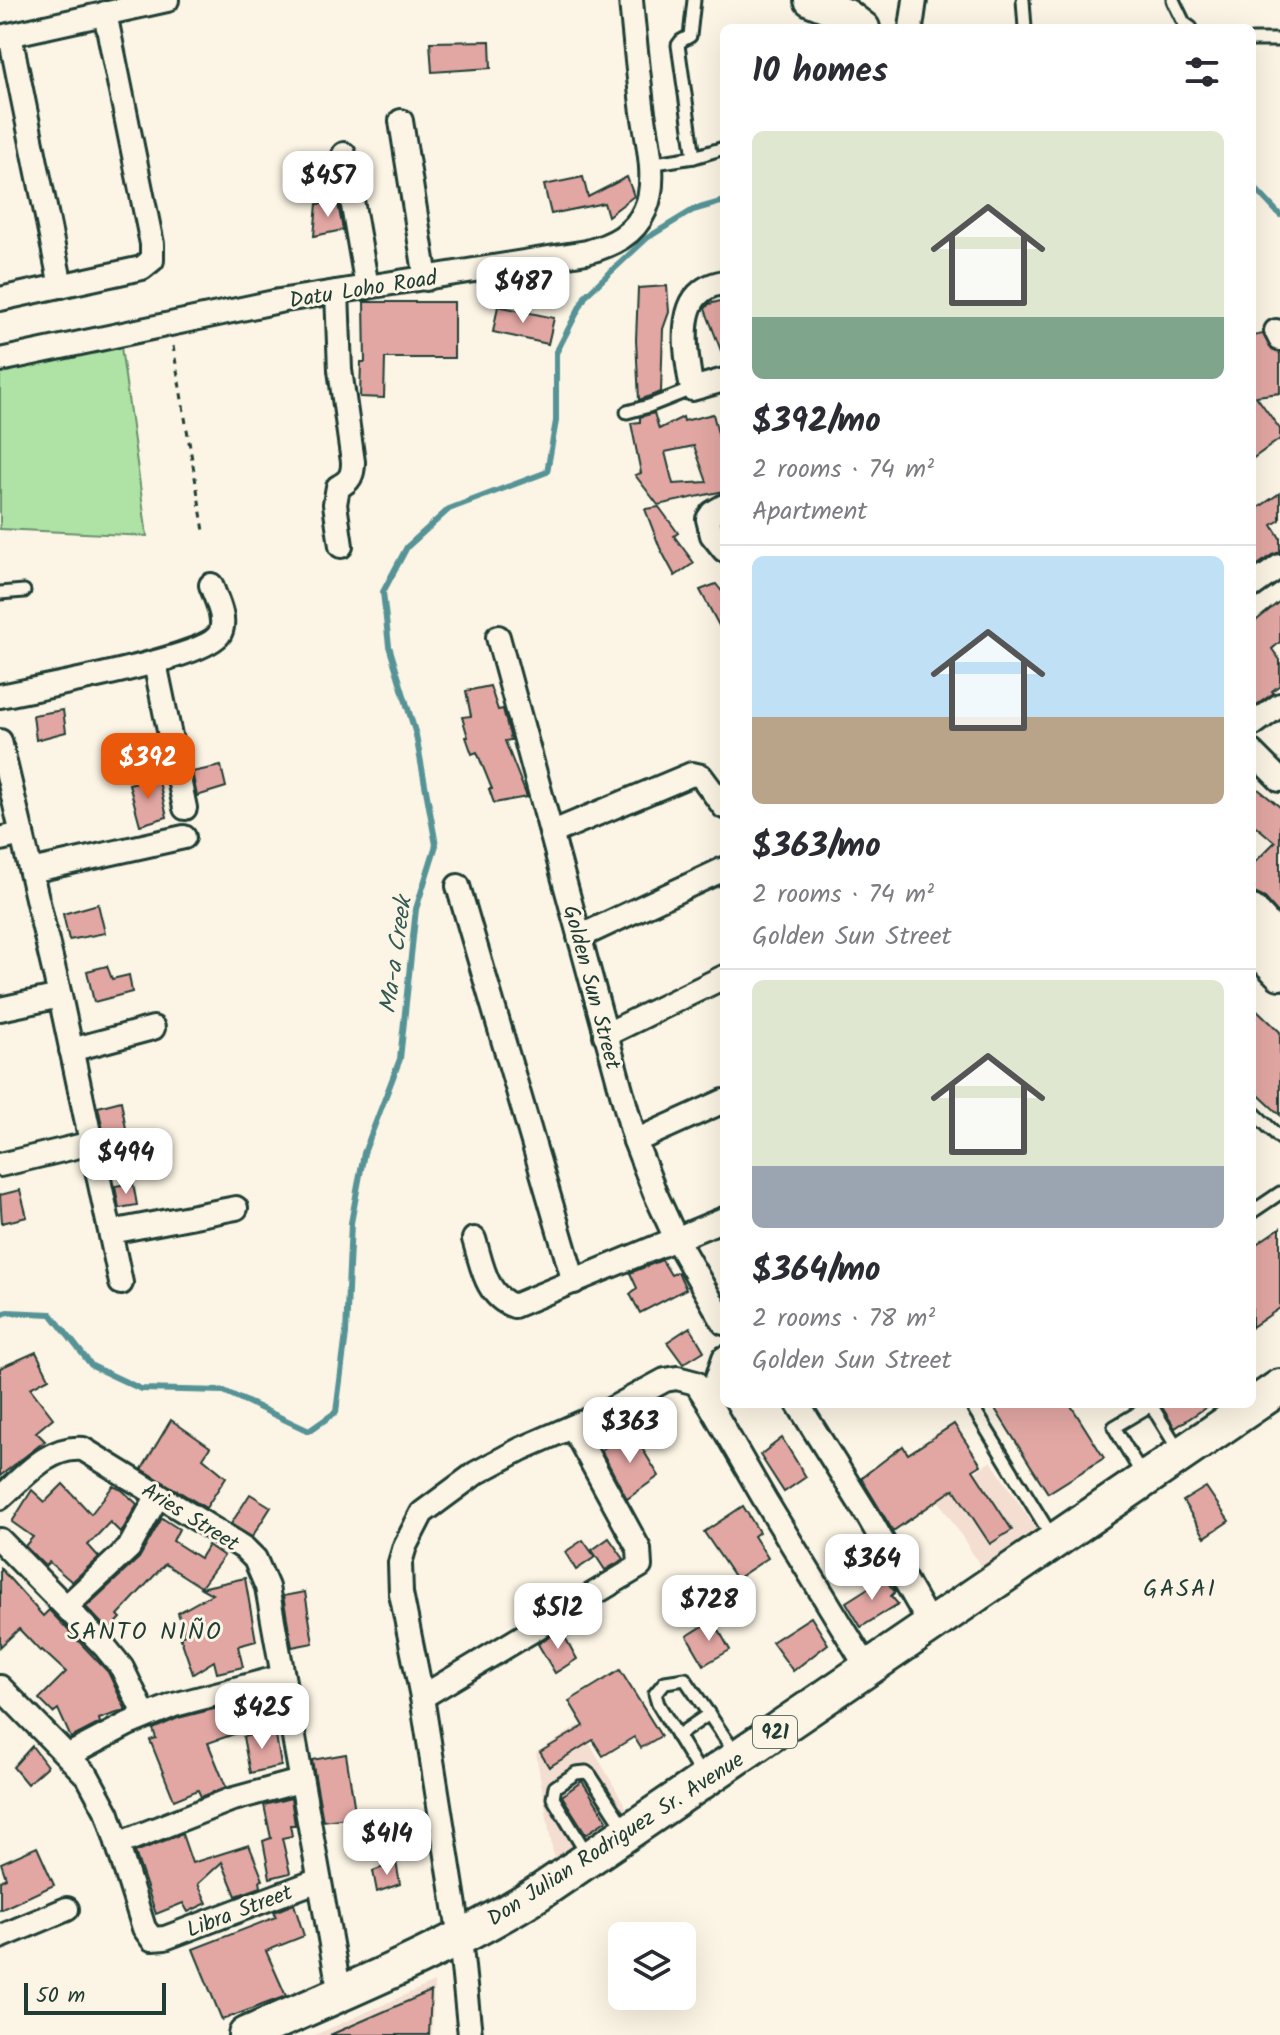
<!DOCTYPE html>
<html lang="en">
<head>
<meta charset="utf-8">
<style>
  body { margin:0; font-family:Kalam,sans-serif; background:#f2f2f3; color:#2b2b33; height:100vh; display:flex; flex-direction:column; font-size:30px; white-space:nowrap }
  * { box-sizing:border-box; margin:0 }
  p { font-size:26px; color:#7c7c81 }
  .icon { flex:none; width:44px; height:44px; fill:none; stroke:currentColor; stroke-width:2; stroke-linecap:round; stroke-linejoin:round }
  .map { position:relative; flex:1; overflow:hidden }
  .side { position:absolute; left:720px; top:24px; width:536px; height:1384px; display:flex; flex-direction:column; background:#fff; border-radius:12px; box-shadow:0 8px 32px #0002 }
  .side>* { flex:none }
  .fabs { position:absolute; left:608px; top:1922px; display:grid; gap:16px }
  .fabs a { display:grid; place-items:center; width:88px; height:88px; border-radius:12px; background:#fff; box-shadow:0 8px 32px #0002; font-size:40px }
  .scale { position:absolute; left:24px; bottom:20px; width:142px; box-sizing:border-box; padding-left:8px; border:4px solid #1f3d34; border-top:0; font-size:22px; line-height:28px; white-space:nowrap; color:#1f3d34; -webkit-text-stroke:6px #fcf5e5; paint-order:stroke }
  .price { position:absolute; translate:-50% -68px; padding:0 18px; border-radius:16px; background:#fff; color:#222; font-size:26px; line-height:52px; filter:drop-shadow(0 2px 4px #0008) }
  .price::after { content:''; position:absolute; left:50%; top:48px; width:24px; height:18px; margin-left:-12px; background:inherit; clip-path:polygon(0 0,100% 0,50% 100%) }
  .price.selected { background:#ea580c; color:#fff }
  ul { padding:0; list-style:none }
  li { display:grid; align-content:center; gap:16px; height:424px; padding:0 32px }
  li+li { border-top:2px solid #e1e1e2 }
  li span { display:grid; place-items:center; height:248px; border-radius:12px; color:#555 }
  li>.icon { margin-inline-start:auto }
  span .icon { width:144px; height:144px; fill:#fffc; stroke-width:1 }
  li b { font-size:34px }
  h2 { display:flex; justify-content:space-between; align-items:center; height:96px; padding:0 32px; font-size:34px }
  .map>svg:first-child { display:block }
  .built { fill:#f4ded1 }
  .green { fill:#afe3a5; stroke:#67906c; stroke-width:2 }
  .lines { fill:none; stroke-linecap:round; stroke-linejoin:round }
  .stream { stroke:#579396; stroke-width:6 }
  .building { fill:#e2a7a3; stroke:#1f3d34; stroke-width:2; fill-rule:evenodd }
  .lane-casing { stroke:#1f3d34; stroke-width:17 }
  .street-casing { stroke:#1f3d34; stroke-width:28 }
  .secondary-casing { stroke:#1f3d34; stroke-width:36 }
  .primary-casing { stroke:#1f3d34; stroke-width:40 }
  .path { stroke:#1f3d34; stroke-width:3; stroke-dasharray:6 6; stroke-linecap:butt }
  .lane { stroke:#fcf5e5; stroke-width:11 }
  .street { stroke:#fcf5e5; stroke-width:22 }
  .secondary { stroke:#fcf5e5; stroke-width:30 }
  .primary { stroke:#fcf5e5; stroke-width:34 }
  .labels { text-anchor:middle; stroke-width:6; stroke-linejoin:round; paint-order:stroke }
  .shield { fill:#fcf5e5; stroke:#617469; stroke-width:2 }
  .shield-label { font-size:20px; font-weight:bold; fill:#1f3d34 }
  .street-label { font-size:22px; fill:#1f3d34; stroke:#fcf5e5 }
  .water-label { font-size:24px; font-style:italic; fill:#325a55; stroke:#fcf5e5 }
  .neighbourhood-label { font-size:24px; letter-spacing:2px; fill:#1f3d34; stroke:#fcf5e5 }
</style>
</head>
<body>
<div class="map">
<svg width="1280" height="2035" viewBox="0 0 1280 2035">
  <rect width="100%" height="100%" fill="#fcf5e5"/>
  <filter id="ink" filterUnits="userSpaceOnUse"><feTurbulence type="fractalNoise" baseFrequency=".0125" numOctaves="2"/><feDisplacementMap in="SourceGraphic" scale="16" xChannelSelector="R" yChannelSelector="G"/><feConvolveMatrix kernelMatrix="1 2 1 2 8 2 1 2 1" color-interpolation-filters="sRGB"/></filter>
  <g filter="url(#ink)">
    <!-- built -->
    <g class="built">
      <path d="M991,1461L1037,1530L982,1568L937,1498Z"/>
      <path d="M579,1725L629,1812L554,1859L536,1753Z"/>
      <path d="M434,1982L432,2035H315Z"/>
    </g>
    <!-- green -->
    <path class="green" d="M121,347L147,536L0,529V372Z"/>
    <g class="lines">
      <!-- stream -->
      <g class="stream">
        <path d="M1252,185L1280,215"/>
        <path d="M0,1316L7,1312L51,1314L92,1366L141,1389L224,1391L309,1431L336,1412L346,1334L351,1223L364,1153L400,1059L416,909L436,845L416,735L389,646L383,592L407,547L449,509L547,472L556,421V353L586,295L647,238L693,210L724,201"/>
      </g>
    </g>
    <!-- building -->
    <g class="building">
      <path d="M490,41L491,68L432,72L430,42Z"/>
      <path d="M583,177L588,197L627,177L634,196L608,216L604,203L551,214L544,185Z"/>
      <path d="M317,204H338L343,230L314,236Z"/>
      <path d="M667,286L669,312L663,329L661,392L639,400L636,340L638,288Z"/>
      <path d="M724,300V355L723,356L705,309L709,304Z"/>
      <path d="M364,302H454V358H385L384,398L360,397L361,362H365Z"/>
      <path d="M498,306L554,318L548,344L493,332Z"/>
      <path d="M1263,334L1272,350L1280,353V393L1256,396L1280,429V439L1252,459V336Z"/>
      <path d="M654,413L659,429L683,417L684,421L713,414L724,457V491L658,505L635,475L641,473L631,423L640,422V417ZM694,446L707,482L673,484L665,452Z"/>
      <path d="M1280,493V520L1272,525L1280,538V552L1272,555L1252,569V512Z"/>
      <path d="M659,507L678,533L674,536L694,563L675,576L660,548L645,509Z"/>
      <path d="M716,584L724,594V635L700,590Z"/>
      <path d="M1280,601V642L1272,649L1280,660V685L1272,691L1274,693L1252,708V624Z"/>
      <path d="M490,686L498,710L503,709L511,740L505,741L527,797L494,803L489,789H492L477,752L472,754L466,737H468L462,717L471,716L466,691Z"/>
      <path d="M63,710L66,732L36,740L33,715Z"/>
      <path d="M221,766L226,787L197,796L192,772Z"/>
      <path d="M158,777L167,817L140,825L129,784Z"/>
      <path d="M1252,784L1280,807V915L1265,898L1252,892V865L1275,842L1252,823Z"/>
      <path d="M98,904L105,933L69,940L63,914Z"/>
      <path d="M107,966L112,979L129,975L132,992L94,1002L87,971Z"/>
      <path d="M1252,1005L1280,1032V1115L1252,1089Z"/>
      <path d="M121,1101L127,1134L105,1139L98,1107Z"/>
      <path d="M133,1183L137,1205L119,1208L115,1186Z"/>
      <path d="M20,1190L27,1217L2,1223L0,1195Z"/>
      <path d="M1280,1228V1308L1252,1327V1247Z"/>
      <path d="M662,1260L671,1275L678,1272L686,1289L640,1313L630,1294L637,1288L630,1273Z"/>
      <path d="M690,1327L704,1351L683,1364L667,1342Z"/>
      <path d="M36,1352L49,1378L30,1388L53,1418L36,1432L45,1441L0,1476V1368Z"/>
      <path d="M992,1404H1070L1104,1458L1048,1493Z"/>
      <path d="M1160,1404H1211L1175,1428Z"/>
      <path d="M171,1420L210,1447L203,1458L226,1477L206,1508L142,1469Z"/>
      <path d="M954,1424L981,1465L973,1470L1012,1530L990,1544L954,1489L893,1531L861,1478L903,1446L908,1454Z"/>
      <path d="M632,1432L659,1476L627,1499L601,1450Z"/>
      <path d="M782,1438L806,1477L784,1492L760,1455Z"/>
      <path d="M63,1484L91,1514L113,1486L122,1490L137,1504L121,1533L110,1522L88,1545L99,1557L72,1582L49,1562L45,1566L25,1546L33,1537L12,1522L32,1490L45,1502Z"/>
      <path d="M1206,1487L1229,1521L1205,1537L1183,1501Z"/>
      <path d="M250,1494L271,1507L252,1537L231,1524Z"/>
      <path d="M743,1506L759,1532L754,1536L768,1558L736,1579L704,1532Z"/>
      <path d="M162,1518L179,1529L173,1541L200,1558L208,1545L224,1556L201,1587L165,1564L118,1615L121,1618L109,1631L86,1607L139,1558Z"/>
      <path d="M609,1538L624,1559L605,1570L592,1550Z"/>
      <path d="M583,1540L595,1557L576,1570L565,1552Z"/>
      <path d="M0,1568L43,1616L49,1610L108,1672L126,1710L99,1719L100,1723L71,1738L58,1709L53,1713L39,1699L66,1672L42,1650L40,1651L19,1629L0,1647Z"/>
      <path d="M245,1578L256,1641L238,1646L243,1667L217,1673L214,1661L193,1674L180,1636L185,1634L178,1613L212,1594L201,1588Z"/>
      <path d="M884,1578L895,1592L891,1596L898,1604L861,1627L846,1602Z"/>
      <path d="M305,1592L313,1643L292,1647L283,1596Z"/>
      <path d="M811,1617L828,1644L793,1671L772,1642Z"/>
      <path d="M713,1620L730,1650L704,1665L687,1636Z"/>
      <path d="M561,1630L577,1659L555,1673L538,1644Z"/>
      <path d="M620,1670L661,1736L641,1748L634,1737L603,1756L593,1740L549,1767L540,1752L584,1726L569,1701Z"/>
      <path d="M226,1706H232L237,1733L208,1743L226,1787L201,1797L198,1790L174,1800L150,1740L156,1738L153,1729L178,1718Z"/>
      <path d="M275,1729L281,1766L250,1773L243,1737Z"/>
      <path d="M32,1746L47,1766L27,1784L13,1767Z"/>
      <path d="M346,1754L356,1817L323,1821L312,1760Z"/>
      <path d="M582,1781L607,1820L586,1834L562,1796Z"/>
      <path d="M291,1798L295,1825H290L292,1836L282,1838L290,1873L270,1878L263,1841L271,1838L264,1805Z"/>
      <path d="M407,1819L415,1852L396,1857L394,1848L369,1854L364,1828Z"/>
      <path d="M182,1834L192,1863L249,1845L263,1880L260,1881L261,1887L236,1896L222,1862L198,1884L207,1903L188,1912L183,1903L156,1914L135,1852Z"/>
      <path d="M37,1847L54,1885L0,1910V1881L6,1878L1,1863Z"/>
      <path d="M396,1862L400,1884L377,1892L373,1871Z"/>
      <path d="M294,1904L304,1936L266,1951L286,1996L222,2020L193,1949L276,1917L274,1912Z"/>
      <path d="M431,1991L429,2035H330Z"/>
    </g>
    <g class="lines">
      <defs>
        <g id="lane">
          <path d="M1023,0L1025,28"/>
          <path d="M1173,0L1184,23L1191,28"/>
          <path d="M1252,40H1280"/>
          <path d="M694,157L678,45L681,41L690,36L694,0"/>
          <path d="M649,164L694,157L724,148"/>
          <path d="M627,412L649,406L692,389"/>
          <path d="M0,593L24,591"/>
          <path d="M1252,1111L1280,1138"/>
          <path d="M1252,1212L1280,1193"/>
          <path d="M971,1404L1052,1537"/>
          <path d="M1143,1476L1114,1427L1151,1405L1180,1452"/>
          <path d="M677,1736L709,1714"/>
          <path d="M702,1776L658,1704L655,1694L665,1682L685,1679L736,1754"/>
          <path d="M587,1854L553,1798L555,1787L576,1773L586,1772L590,1775L626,1830"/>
        </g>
        <g id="street">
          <path d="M911,28L915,0"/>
          <path d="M10,35L61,286"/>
          <path d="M0,37L167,0"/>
          <path d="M401,121L426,279"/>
          <path d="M344,154L367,287"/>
          <path d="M724,282C716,284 707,286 701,292C677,310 687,363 692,389L724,380"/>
          <path d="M337,292L340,370L353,462C353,475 350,481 338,487L335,504L341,546"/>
          <path d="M0,299L142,268L152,260V244L105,13"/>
          <path d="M1276,331L1280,339"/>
          <path d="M0,360L279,301L587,252C612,245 634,235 645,210C659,180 646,137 642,105C638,70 634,35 631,0"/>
          <path d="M724,506L712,513L708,519L712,535L724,550"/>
          <path d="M1252,586L1280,566"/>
          <path d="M498,637L635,1141L655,1193L677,1241L724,1323"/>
          <path d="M155,663L185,808"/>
          <path d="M0,696C34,689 208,658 220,633C227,619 216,599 211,585"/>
          <path d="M1252,725L1280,705"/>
          <path d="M0,741L60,996L121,1283"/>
          <path d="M1252,752L1280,780"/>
          <path d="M551,833L692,774L701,776L724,807"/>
          <path d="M0,839L22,834"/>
          <path d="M31,871L184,837"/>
          <path d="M458,886L574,1282"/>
          <path d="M579,937L724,869"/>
          <path d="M0,1009L60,996"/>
          <path d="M605,1035L724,977"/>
          <path d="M71,1050L153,1028"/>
          <path d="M635,1141L724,1101"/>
          <path d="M0,1165L92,1143"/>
          <path d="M111,1232L236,1208"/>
          <path d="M474,1239C482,1265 486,1297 514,1306L724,1219"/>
          <path d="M724,1358L709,1403L765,1500L868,1669"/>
          <path d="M798,1404L868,1516L931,1626"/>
          <path d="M0,1498C23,1478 49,1445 83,1449L244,1548L255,1559L267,1587L340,1994"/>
          <path d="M0,1540L105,1647L122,1668L145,1716"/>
          <path d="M67,1606L129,1548L158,1495"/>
          <path d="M0,1687L88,1777L108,1814L144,1928L152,1939L165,1938L319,1880"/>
          <path d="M422,1697L640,1566L639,1549L573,1428"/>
          <path d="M69,1755L128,1724L174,1705L281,1677"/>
          <path d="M118,1844L230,1800L300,1781"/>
          <path d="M0,1937L67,1909"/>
          <path d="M470,2035L460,1938L422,1697L401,1593L400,1563L405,1546L422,1513L476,1473L521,1449L606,1412L665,1380L677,1378L696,1383L709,1403"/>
        </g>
        <g id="secondary">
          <path d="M810,0L847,15L864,28"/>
          <path d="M1252,911L1280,941"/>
          <path d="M1252,945L1280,974"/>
        </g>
        <path id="primary" d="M246,2035C346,1991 448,1950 540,1892L1280,1387"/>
      </defs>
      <!-- lane casing -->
      <use href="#lane" class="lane-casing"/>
      <!-- street casing -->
      <use href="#street" class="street-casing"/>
      <!-- secondary casing -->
      <use href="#secondary" class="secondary-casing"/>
      <!-- primary casing -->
      <use href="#primary" class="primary-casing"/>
      <!-- path -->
      <path class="path" d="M173,346L204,531"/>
      <!-- lane -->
      <use href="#lane" class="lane"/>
      <!-- street -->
      <use href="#street" class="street"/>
      <!-- secondary -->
      <use href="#secondary" class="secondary"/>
      <!-- primary -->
      <use href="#primary" class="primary"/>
    </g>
  </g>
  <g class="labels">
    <!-- shield labels -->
    <rect class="shield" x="753" y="1716" width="44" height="32" rx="6"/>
    <g class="shield-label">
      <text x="775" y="1739">921</text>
    </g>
    <!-- street labels -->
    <g class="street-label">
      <text transform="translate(363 288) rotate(-9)" y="8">Datu Loho Road</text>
      <text transform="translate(593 987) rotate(75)" y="8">Golden Sun Street</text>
      <text transform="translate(191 1516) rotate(32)" y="8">Aries Street</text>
      <text transform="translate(615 1838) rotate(-33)" y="8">Don Julian Rodriguez Sr. Avenue</text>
      <text transform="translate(239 1910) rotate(-21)" y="8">Libra Street</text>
    </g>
    <!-- water labels -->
    <g class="water-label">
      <text transform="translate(395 955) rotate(-82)" y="8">Ma-a Creek</text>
    </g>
    <!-- neighbourhood labels -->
    <g class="neighbourhood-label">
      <text x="1180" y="1596">GASAI</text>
      <text x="145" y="1639">SANTO NIÑO</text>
    </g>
  </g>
</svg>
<div class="fabs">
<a><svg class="icon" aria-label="layers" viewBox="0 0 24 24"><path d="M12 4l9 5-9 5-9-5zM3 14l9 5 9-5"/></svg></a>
</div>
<div class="scale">50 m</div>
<b class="price" style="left:328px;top:219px">$457</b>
<b class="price" style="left:523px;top:325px">$487</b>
<b class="price selected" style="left:148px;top:801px">$392</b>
<b class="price" style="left:126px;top:1196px">$494</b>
<b class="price" style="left:630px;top:1465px">$363</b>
<b class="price" style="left:872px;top:1602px">$364</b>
<b class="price" style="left:709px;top:1643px">$728</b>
<b class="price" style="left:558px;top:1651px">$512</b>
<b class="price" style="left:262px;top:1751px">$425</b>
<b class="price" style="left:387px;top:1877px">$414</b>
<section class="side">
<h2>10 homes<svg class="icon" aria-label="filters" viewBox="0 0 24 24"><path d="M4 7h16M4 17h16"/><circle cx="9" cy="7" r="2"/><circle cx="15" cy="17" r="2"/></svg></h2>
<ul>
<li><span style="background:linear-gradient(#dfe7d0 75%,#7fa58c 0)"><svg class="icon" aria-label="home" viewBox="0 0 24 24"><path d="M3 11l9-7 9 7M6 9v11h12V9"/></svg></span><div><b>$392/mo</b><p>2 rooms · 74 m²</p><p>Apartment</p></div></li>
<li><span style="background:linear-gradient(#bfe0f5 65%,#b9a48a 0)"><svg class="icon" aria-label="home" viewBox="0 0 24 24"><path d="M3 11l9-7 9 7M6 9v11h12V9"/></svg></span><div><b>$363/mo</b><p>2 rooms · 74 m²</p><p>Golden Sun Street</p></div></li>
<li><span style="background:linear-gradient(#dfe7d0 75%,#9aa5b1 0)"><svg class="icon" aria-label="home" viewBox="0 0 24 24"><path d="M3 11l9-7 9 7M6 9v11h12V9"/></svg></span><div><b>$364/mo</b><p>2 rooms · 78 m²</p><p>Golden Sun Street</p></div></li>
</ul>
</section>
</div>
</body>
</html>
